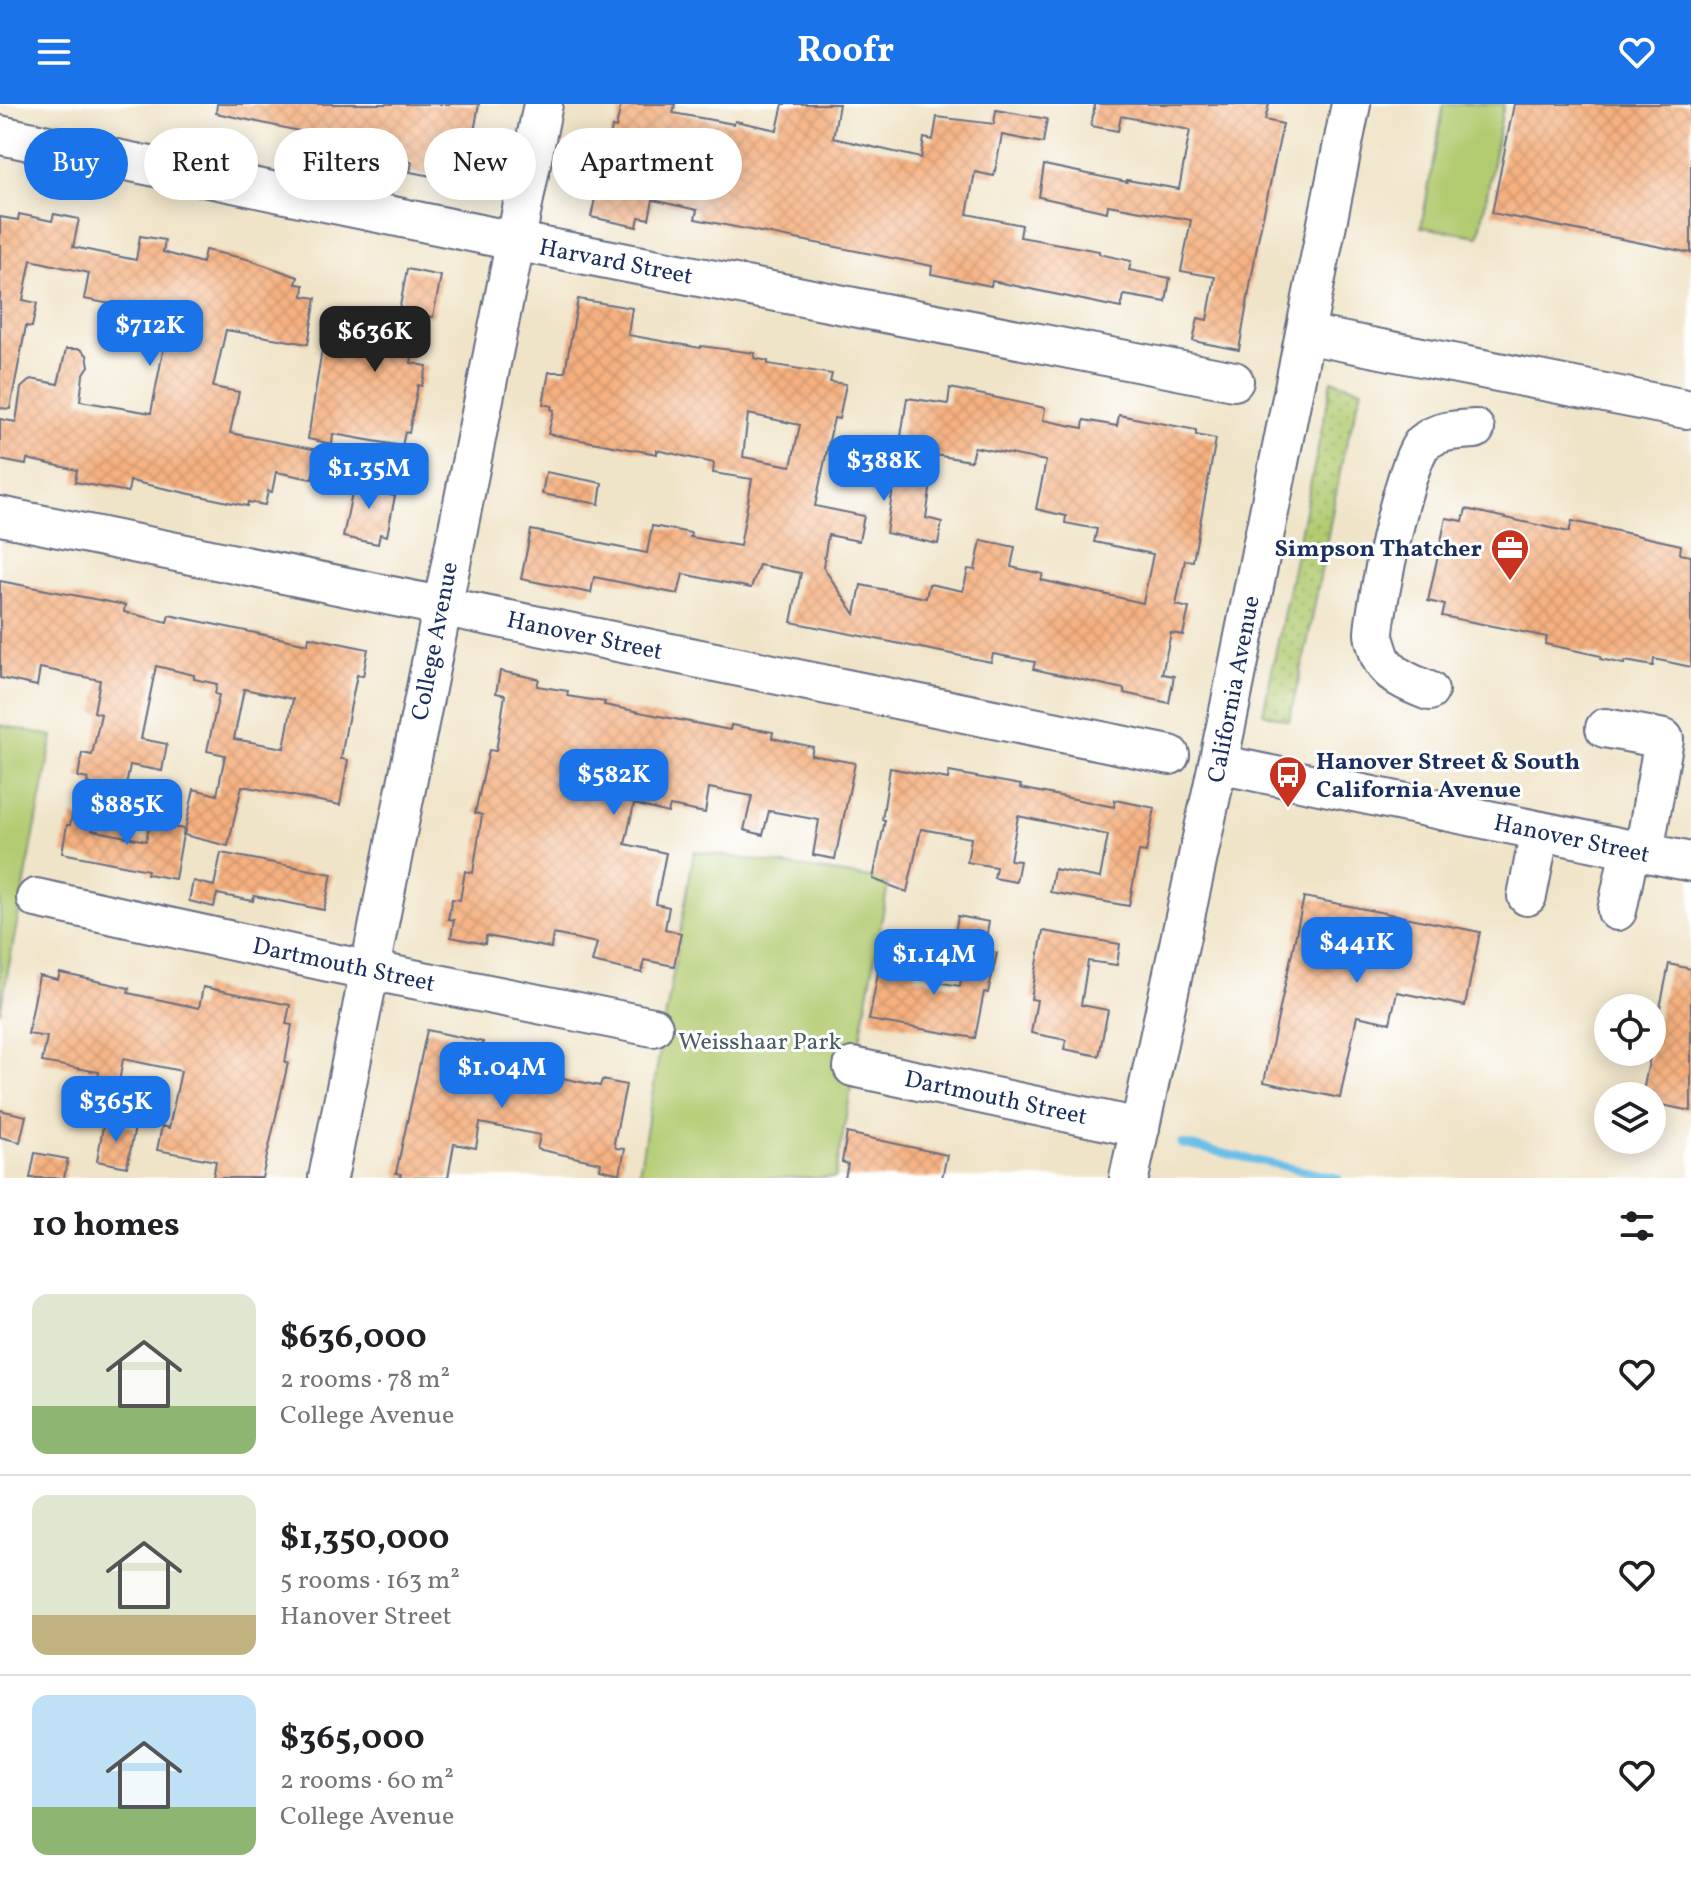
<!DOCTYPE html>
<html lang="en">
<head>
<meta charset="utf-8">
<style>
  body { margin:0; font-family:Vollkorn,serif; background:#f6f6f6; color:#202124; height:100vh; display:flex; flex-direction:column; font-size:30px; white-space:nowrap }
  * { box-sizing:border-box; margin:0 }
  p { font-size:26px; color:#757577 }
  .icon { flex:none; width:44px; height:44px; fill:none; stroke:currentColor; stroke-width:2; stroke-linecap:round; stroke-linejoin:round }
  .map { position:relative; height:1074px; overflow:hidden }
  .sheet { display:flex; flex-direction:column; background:#fff; flex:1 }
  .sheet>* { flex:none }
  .banner { position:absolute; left:24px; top:24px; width:800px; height:72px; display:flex; gap:16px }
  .buttons { position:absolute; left:1594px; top:890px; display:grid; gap:16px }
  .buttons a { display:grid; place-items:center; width:72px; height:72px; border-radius:50%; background:#fff; box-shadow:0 4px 20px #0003; font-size:40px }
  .price { position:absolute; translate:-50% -68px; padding:0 18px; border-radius:16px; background:#1a73e8; color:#fff; font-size:26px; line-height:52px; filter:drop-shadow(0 2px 4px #0008) }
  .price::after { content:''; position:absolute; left:50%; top:48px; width:24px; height:18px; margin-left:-12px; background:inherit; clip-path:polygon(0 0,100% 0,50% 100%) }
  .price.on { background:#222; color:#fff }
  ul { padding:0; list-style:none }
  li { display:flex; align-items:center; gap:24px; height:200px; padding:0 32px }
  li+li { border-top:2px solid #e0e0e0 }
  li span { display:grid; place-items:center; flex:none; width:224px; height:160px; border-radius:16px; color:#555 }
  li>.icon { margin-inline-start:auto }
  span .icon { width:96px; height:96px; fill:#fffc; stroke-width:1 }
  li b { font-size:34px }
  h2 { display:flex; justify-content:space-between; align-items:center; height:96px; padding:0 32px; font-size:34px }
  .tag { padding:0 28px; border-radius:36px; background:#fff; box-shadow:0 4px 20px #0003; font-size:28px; line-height:72px }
  .tag.on { background:#1a73e8; color:#fff }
  header { display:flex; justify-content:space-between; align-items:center; height:104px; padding:0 32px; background:#1a73e8; color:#fff; font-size:36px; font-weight:700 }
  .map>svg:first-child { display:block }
  .grass { fill:url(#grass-dots); stroke:#667d68; stroke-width:2 }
  .green { fill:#b2cb71; stroke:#667d68; stroke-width:2 }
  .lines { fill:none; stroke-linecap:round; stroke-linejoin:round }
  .stream { stroke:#6bbfe7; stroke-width:8 }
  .building { fill:url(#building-cross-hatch); fill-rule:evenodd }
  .minor-casing { stroke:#666e83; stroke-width:42 }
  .minor { stroke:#fff; stroke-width:38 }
  .labels { text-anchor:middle; stroke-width:6; stroke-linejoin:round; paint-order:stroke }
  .street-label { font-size:24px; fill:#1b2f5e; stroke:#fff }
  .poi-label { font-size:24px; font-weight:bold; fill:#1b2f5e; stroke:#fff; text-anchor:end }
  .park-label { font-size:24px; fill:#485e64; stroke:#fff }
</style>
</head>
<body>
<header><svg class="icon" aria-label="menu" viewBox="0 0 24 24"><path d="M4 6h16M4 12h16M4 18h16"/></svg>Roofr<svg class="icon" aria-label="heart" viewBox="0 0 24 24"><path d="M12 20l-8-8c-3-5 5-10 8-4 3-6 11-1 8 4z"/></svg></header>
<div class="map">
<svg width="1691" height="1074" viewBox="0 0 1691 1074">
  <defs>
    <pattern id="grass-dots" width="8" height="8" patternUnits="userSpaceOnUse" patternTransform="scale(2)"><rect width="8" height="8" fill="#b2cb71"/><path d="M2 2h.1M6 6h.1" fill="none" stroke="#90a560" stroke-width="1.8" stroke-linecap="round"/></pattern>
    <pattern id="building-cross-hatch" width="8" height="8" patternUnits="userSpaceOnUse" patternTransform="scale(2)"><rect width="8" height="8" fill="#f6b07f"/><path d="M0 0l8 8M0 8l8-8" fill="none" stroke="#d29870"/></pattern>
  </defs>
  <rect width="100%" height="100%" fill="#fff"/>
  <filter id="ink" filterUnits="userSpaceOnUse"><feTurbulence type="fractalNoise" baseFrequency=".0125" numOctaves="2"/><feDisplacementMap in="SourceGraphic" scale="16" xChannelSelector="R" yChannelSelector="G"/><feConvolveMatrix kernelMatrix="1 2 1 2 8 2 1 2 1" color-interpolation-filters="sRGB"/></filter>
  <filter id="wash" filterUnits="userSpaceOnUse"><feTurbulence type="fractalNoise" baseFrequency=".006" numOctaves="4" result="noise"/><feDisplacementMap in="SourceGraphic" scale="32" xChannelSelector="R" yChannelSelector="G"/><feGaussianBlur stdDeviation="1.8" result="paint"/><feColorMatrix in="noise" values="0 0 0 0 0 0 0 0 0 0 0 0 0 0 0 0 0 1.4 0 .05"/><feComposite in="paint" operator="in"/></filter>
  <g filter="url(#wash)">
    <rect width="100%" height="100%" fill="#f0e4c8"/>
    <!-- grass -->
    <path class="grass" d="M1332,276L1362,285L1343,352L1307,541L1289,617L1263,609Z"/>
    <!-- green -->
    <g class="green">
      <path d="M1444,0H1504L1479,132L1421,123Z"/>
      <path d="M0,621L53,632L0,908Z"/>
      <path d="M694,747L884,776L883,780L888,781L835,1074H638Z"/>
    </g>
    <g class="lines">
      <!-- stream -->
      <path class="stream" d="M1181,1040L1338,1074"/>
    </g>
    <g id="blocks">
      <!-- building -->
      <g class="building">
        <path d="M217,0H479L472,39H477L469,79L410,68L412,58L361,48L363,36L323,25L320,42L297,37L299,27L216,9Z"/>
        <path d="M621,0H675L673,9L734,20L735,17L777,26L783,0H839L833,34L921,54L924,34L933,36L937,13L994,20L996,6L1047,15L1043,39L1002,31L994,72L975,68L967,110L1022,121L1020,133L1099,147V150L1131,157L1129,166L1170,174L1166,198L1124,191L1121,204L992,177L991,182L931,170L932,162L695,115L697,106L653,96L649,115L639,113L637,123L591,113L602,62H605L612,23L616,24Z"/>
        <path d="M1095,0H1269L1265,16L1283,20L1258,136L1239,246L1193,237L1198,214L1207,216L1215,173L1181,167L1191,116L1108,101L1107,108L1039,93L1044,61L1127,78V76L1179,85L1190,26L1121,12L1118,27L1091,22Z"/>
        <path d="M1514,0H1691V149L1492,109Z"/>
        <path d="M19,110L52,117L54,110L79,115L73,143L136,156L140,132L165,136L163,148L202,159L205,146L247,155L298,173L296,180L304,181L303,192L316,194L308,240L226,226L213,283L239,288L230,329L318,346L312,375L276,368L272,388L268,387L265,401L248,398L247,402L130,377L128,388L75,378L77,366L27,355L26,361L0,356V315L16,318L21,284L31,275L58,280L66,245H80L87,251L89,262L83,271L80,297L151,309L165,237L138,231L143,206L84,195L89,169L31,156L23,196L37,199L32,223L26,222L10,305L0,304V113L18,116Z"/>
        <path d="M407,165L441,172L433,213L420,211L411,259L427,262L422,282L418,281L409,329L405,328L402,342L333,330L332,340L308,335L323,238L361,246L367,213L397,218Z"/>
        <path d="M578,195L632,204L628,231L700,244L701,242L755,249L754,254L768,257V260L832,270L830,278L846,280L839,315L834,314L815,402L864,412L859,437L828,431L823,463L855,510L861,481L926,494L929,480L963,487L968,465L975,466L981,436L1015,443L1011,463L1043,470L1041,476L1143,499L1153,450L1094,438L1097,425L1065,419L1066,412L1036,405L1046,357L974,343L971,357L935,351L926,414L942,418L938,440L886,429L907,294L948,300L950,284L1045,304L1043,316L1083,324L1084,316L1117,322L1119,311L1196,326V331L1216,335L1193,457L1185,456L1176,501L1189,504L1183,531L1171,529L1162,570L1174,572L1169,599L1124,589V585L1033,565L1035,558L993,550L991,558L791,518L801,469L759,461L751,484L683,470L678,490L594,473L591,489L521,475L531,426L647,449L652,422L691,429L690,433L740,442L752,375L713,369L714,359L657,346V350L548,330L554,306L551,305L552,302L543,300L549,268H565ZM748,310L800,321L791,362L743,353Z"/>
        <path d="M546,368L602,379L599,400L542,390Z"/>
        <path d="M355,374L391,381L389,391L395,392L387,432L380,430L378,440L343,433Z"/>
        <path d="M1466,405L1569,428L1572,417L1681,441L1680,450L1691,452V563L1654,555L1653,562L1625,557L1624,560L1600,555L1601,552L1545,540L1547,533L1442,512L1445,501L1428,497L1446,414L1463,417Z"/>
        <path d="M0,477L125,501L124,508L167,518L169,511L308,540L309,533L368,545L363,572L357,571L346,625L341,655L348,656L340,701L242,682L228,742L184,731L194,685L217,691L225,651L207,647L219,591L215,590L217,580L194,575V571L156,562L141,635L167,640L162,667L130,661L125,687L87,679L88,675L78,673L82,649L92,651L101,610L94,608L100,576L40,564L37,582L0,574ZM244,585L293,595L284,644L234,635Z"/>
        <path d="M500,567L539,575L537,582L568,587L567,592L605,598L604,601L730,626L731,621L773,628L772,634L813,643L811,651L855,659L835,755L813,751L819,716L769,707L763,731L744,726L752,692L709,684L705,709L670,702L668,709L634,700L625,740L666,749L656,800L669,803L665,825L681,829L674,862L644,856L642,869L592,858L597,839L553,830L551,844L486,832L485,840L451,833L454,816L448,815L452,795L460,796L465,767L473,769L482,711L475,709L489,646L496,647L505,591L496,589Z"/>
        <path d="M890,664L948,675L949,668L1021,681L1020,684L1114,703L1115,696L1155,704L1146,748L1139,747L1129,802L1050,788L1054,765L1100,774L1108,731L1018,712L1010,756L1020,757L1016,778L994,774L996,763L967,758L971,734L921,725L907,788L873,775L885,716H882Z"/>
        <path d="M72,712L94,717L92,726L146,737L150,719L184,725L175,775L147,770L148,766L62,749L67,721H70Z"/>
        <path d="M221,749L332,770L324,806L254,792L253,797L217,790L214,803L189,797L193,777L214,782Z"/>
        <path d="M1304,793L1480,828L1465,902L1397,888L1390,919L1357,912L1340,994L1264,978Z"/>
        <path d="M958,812L989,818L984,845L953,839Z"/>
        <path d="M1043,827L1120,840L1117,861L1088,857L1081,901L1108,906L1099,952L1064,945L1066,936L1031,929L1037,896L1031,895Z"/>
        <path d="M966,842L997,849L988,889L984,888L975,934L869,916L880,858L916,865L914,874L960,882Z"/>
        <path d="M1669,860L1691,865V1007L1652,999V992H1642Z"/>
        <path d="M60,869L129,884L128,889L199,904L203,883L290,901L286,920L292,921L285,958L288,959L262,1074H213L216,1057L157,1046L162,1022L169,1024L181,967L123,955L114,1008L93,1005L99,968L42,958L47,933L28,930L39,872L58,876Z"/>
        <path d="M427,926L483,938L481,946L492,948L488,969L551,982L553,972L600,982L602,976L626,981L614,1039L616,1044L625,1045L620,1070L600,1065L601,1059L537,1045L540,1031L480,1019L476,1044L454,1040L448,1074H400L401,1070L396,1069Z"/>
        <path d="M0,1006L26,1012L20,1038L0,1033Z"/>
        <path d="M104,1017L135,1023L127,1063L97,1057Z"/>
        <path d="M847,1029L947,1051L942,1074H845L848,1060L842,1058Z"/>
        <path d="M35,1049L68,1055L64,1074H30Z"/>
      </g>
    </g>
  </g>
  <g filter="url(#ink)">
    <use href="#blocks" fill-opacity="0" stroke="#666e83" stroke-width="2"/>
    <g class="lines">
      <defs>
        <g id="minor">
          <path d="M0,31L514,137L1234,277"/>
          <path d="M1305,230L1686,305"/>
          <path d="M0,412L1170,651"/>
          <path d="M1429,587C1411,580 1388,571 1380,552C1378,545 1374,536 1374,529C1376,499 1405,356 1423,339C1438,326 1457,326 1475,325"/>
          <path d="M1605,624L1664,635L1644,748"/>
          <path d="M1218,660L1691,758"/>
          <path d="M1527,792L1540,727"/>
          <path d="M36,794L333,859L653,923"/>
          <path d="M1617,807L1630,745"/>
          <path d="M853,963L1140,1024"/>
          <path d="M328,1074L543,0"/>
          <path d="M1129,1074L1226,622L1351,0"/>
        </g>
      </defs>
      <!-- minor casing -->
      <use href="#minor" class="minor-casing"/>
      <!-- minor -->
      <use href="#minor" class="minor"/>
    </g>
  </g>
  <!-- icons -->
  <defs>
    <symbol id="office-pin" viewBox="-11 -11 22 30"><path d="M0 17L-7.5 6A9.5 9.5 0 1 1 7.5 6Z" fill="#c8321e" stroke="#fff"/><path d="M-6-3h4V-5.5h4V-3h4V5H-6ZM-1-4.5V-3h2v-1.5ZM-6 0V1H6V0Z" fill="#fff"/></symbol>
    <symbol id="bus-pin" viewBox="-11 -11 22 30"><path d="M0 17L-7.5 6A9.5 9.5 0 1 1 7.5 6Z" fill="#c8321e" stroke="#fff"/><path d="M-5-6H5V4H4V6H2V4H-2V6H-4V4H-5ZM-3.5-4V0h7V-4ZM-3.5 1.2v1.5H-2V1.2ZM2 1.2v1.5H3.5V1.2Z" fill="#fff"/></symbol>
  </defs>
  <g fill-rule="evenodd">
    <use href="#office-pin" x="1488" y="422" width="44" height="60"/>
    <use href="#bus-pin" x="1266" y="649" width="44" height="60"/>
  </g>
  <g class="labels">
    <!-- street labels -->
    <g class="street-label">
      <text transform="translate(616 157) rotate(11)" y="8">Harvard Street</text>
      <text transform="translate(585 531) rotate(12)" y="8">Hanover Street</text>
      <text transform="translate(434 537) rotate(-79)" y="8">College Avenue</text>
      <text transform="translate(1233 585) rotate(-79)" y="8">California Avenue</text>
      <text transform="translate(1572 734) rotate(12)" y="8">Hanover Street</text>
      <text transform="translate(344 860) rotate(12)" y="8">Dartmouth Street</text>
      <text transform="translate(996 993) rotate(12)" y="8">Dartmouth Street</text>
    </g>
    <!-- poi labels -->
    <g class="poi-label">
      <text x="1482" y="452">Simpson Thatcher</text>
      <text x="1316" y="665" text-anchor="start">Hanover Street &amp; South<tspan x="1316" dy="28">California Avenue</tspan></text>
    </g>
    <!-- park labels -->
    <g class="park-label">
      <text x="760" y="945">Weisshaar Park</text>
    </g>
  </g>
</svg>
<div class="buttons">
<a><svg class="icon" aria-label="locate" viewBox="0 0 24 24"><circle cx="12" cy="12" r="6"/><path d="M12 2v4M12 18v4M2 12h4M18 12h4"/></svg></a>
<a><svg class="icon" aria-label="layers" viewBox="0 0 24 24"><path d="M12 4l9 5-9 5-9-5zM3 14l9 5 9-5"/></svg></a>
</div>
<b class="price" style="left:150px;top:264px">$712K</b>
<b class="price on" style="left:375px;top:270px">$636K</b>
<b class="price" style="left:884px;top:399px">$388K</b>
<b class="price" style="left:369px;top:407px">$1.35M</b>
<b class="price" style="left:614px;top:713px">$582K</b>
<b class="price" style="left:127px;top:743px">$885K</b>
<b class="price" style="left:1357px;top:881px">$441K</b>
<b class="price" style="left:934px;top:893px">$1.14M</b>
<b class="price" style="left:502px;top:1006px">$1.04M</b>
<b class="price" style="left:116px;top:1040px">$365K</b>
<div class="banner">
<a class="tag on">Buy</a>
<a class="tag">Rent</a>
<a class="tag">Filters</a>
<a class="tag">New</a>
<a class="tag">Apartment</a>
</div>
</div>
<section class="sheet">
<h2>10 homes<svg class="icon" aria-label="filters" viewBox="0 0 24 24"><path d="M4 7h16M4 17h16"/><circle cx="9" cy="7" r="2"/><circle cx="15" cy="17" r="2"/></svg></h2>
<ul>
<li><span style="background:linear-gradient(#dfe7d0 70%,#8fb573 0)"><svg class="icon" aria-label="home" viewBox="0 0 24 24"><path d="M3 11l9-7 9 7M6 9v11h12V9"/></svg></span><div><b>$636,000</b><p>2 rooms · 78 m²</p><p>College Avenue</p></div><svg class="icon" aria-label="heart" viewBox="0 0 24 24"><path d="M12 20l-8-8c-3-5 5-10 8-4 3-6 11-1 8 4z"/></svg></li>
<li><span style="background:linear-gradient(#dfe7d0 75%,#c2b280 0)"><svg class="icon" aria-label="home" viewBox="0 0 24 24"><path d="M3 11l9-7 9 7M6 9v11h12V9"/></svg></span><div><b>$1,350,000</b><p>5 rooms · 163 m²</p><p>Hanover Street</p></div><svg class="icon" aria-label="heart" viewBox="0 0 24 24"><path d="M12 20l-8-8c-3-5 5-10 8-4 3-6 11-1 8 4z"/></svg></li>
<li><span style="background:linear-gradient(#bfe0f5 70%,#8fb573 0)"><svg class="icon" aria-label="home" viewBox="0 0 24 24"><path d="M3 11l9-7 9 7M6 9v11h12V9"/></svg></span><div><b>$365,000</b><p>2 rooms · 60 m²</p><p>College Avenue</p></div><svg class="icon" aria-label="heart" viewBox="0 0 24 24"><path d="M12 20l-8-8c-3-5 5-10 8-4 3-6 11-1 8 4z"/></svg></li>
</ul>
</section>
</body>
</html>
